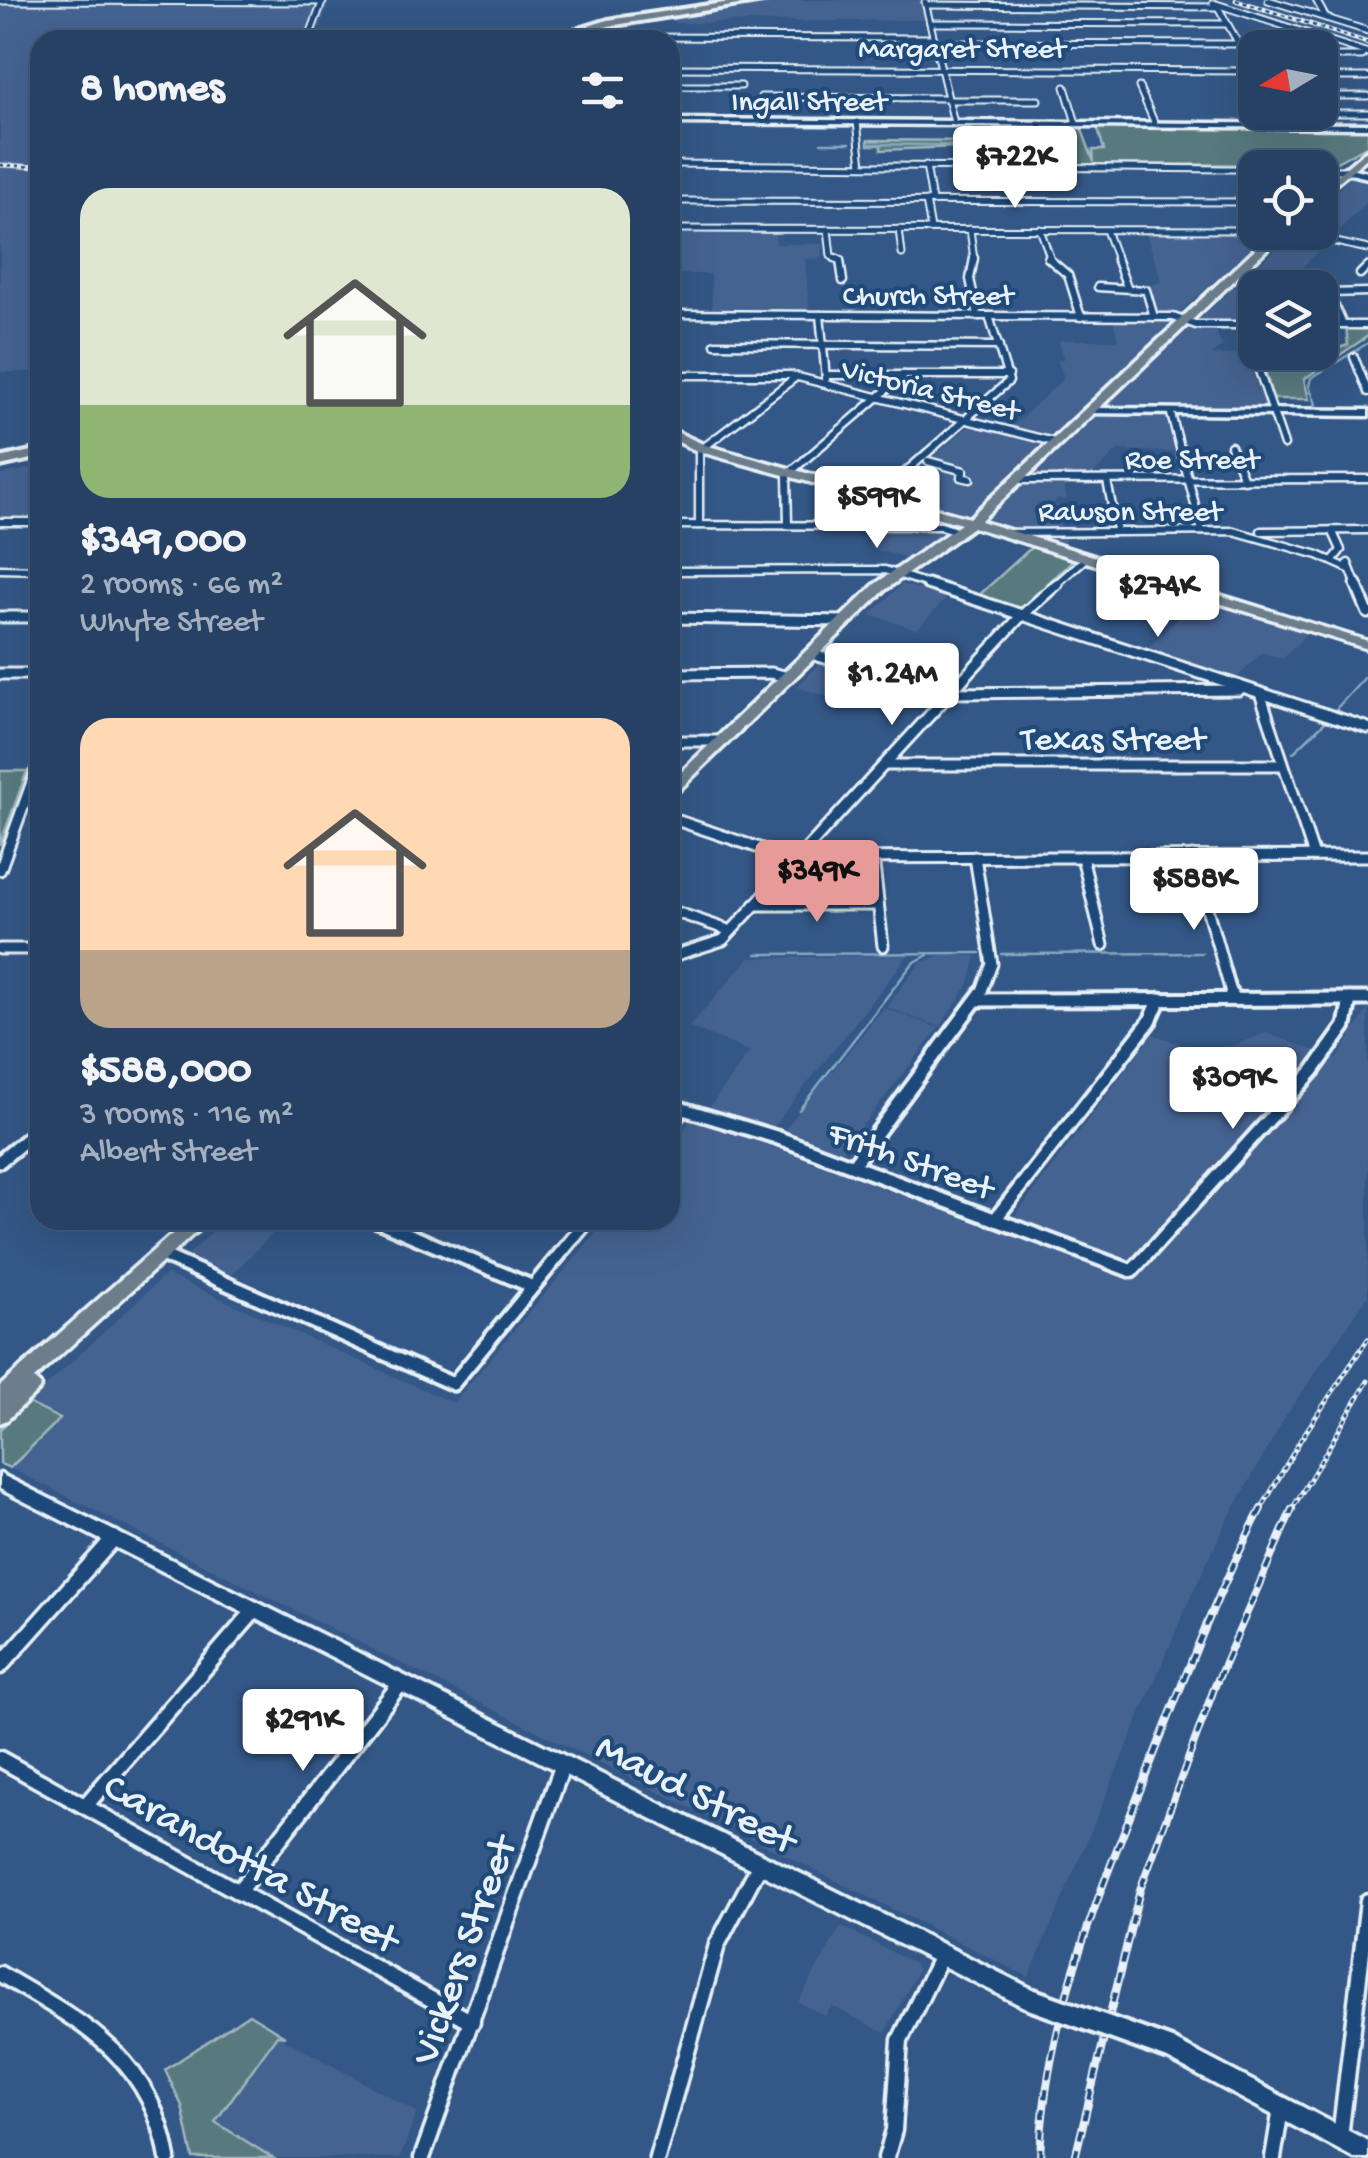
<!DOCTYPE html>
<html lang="en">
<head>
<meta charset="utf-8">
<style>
  body { margin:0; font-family:"Gochi Hand",sans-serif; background:#324c6d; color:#f1f3f6; height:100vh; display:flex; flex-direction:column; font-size:38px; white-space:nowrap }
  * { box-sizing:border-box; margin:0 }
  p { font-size:32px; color:#a4afbf }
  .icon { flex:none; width:55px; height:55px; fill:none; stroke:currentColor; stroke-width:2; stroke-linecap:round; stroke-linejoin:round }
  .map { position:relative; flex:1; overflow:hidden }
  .drawer { position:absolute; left:30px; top:30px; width:650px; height:1200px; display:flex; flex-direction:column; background:#264164; border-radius:30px; box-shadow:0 10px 40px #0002,0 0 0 2px #425a78 }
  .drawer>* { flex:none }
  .needle { width:65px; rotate:260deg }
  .buttons { position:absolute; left:1238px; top:30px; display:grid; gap:20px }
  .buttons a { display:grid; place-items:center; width:100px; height:100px; border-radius:20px; background:#264164; box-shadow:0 10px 40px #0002,0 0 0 2px #425a78; font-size:50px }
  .price { position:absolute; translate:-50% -85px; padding:0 22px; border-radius:10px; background:#fff; color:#222; font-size:32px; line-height:65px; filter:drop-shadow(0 2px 5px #0008) }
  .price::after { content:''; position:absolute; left:50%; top:60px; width:30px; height:22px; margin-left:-15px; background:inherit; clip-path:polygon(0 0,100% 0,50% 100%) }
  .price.on { background:#e69b98; color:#111 }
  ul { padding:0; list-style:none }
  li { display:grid; align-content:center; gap:20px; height:530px; padding:0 50px }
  li span { display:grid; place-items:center; height:310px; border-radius:30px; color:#555 }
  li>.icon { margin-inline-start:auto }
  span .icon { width:180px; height:180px; fill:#fffc; stroke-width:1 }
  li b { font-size:42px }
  h2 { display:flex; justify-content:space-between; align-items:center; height:120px; padding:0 50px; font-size:42px }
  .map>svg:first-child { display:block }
  .built { fill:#456391 }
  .green { fill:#587a7f; stroke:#a0b6bc; stroke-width:2.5 }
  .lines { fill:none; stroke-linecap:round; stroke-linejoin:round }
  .stream { stroke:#85aac1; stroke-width:2.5 }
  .street-far4-casing { stroke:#e8f1f8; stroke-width:9 }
  .street-far3-casing { stroke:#e8f1f8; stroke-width:11 }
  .street-far2-casing { stroke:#e8f1f8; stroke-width:15 }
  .street-far1-casing { stroke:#e8f1f8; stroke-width:19 }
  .street-casing { stroke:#e8f1f8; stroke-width:21 }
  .secondary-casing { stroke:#e8f1f8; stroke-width:7 }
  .primary-casing { stroke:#e8f1f8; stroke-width:7 }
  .highway-casing { stroke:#e8f1f8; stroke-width:8 }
  .street-far4 { stroke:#1f4a7a; stroke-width:5 }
  .street-far3 { stroke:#1f4a7a; stroke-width:6 }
  .street-far2 { stroke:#1f4a7a; stroke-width:9 }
  .street-far1 { stroke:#1f4a7a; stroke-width:11 }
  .street { stroke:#1f4a7a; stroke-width:14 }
  .secondary { fill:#1f4a7a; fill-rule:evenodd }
  .primary { fill:#6c7d8c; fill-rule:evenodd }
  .highway { fill:#6c7d8c; fill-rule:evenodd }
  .rail-far1-casing { stroke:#e8f1f8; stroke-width:5 }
  .rail-casing { stroke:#e8f1f8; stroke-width:8 }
  .rail-far1 { stroke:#1f4a7a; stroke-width:2.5; stroke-dasharray:4; stroke-linecap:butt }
  .rail { stroke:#1f4a7a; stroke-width:4; stroke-dasharray:10; stroke-linecap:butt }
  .secondary-bridge-casing { stroke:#e8f1f8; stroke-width:28; stroke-linecap:butt }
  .secondary-bridge { stroke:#1f4a7a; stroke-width:20 }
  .labels { text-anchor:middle; stroke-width:8; stroke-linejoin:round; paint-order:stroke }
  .far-street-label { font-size:30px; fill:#e8f1f8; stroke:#1f4a7a }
  .street-label { font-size:35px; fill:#e8f1f8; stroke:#1f4a7a }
  .near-street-label { font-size:42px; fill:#e8f1f8; stroke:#1f4a7a }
</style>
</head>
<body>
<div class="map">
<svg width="1368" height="2158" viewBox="0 0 1368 2158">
  <rect width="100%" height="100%" fill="#335786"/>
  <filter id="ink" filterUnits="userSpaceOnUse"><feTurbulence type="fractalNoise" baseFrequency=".01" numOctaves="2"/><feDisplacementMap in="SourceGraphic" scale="20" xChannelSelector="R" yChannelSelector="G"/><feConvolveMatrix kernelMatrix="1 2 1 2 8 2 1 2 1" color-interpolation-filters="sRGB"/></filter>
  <g filter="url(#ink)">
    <!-- built -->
    <g class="built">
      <path d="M795,0H920L925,20L676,23L669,19Z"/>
      <path d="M931,0H1201L1210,5H932Z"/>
      <path d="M0,2L329,4L314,40H40V372H0Z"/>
      <path d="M1353,175L1368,178V201L1332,237L1310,233L1320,232V208Z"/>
      <path d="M670,232L775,233L776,244H822L823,258L805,259L809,311H712L711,274H670Z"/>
      <path d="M1146,234H1266L1178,314L1134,360L1154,361L1290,236L1326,243L1298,272L1279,269L1273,277L1277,287L1255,288V322H1229L1215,328L1222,346L1211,355L1245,354L1267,411L1164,412L1175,452L1118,450L1088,479L1063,480L1067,500L1057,499L1053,504L1060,506L1057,510L1062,529L1073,534L1061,544L965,516L908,558L869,548L865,513L877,501L890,494L977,419L1012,427L1064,378L1057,360L1064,359L1059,340H1118L1113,320H1158L1149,286L1162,281Z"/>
      <path d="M40,466V516H0V475Z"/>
      <path d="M902,584L947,598L917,629L870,615Z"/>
      <path d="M1198,599L1307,633L1283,659L1262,652L1237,678L1147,649Z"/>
      <path d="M820,664L871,679L847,702L797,687Z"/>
      <path d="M908,955L771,1130L707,1111L750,1051L689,1027L749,958Z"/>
      <path d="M940,955L976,956L969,984L940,1027L886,1007L920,963Z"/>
      <path d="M884,1008L939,1028L842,1152L785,1129Z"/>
      <path d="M1368,1009V1296L1285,1417L1226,1523L1190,1598L1029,1977L10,1468L60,1420L28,1403L166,1274L453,1403L607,1220H670V1145L690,1121L762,1143L1002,1233L1153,1034L1217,1058L1226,1048L1266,1033L1337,1059Z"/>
      <path d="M224,1220H247L274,1232L231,1275L188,1255Z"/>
      <path d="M841,1926L915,1964L918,1970L885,2033L832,2006L825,2016L798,2002Z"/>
      <path d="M277,2035L417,2112L400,2158H273L214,2123Z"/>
    </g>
    <!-- green -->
    <g class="green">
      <path d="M1044,126H1051L1062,162L1053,127H1081L1094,162L1093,150H1104L1097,126L1368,128V145L1331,165L1056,164Z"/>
      <path d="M868,140L980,141L981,146L881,150V145H868Z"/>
      <path d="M1346,327H1368V336L1304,379L1309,399H1273L1263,362C1292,355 1319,355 1348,345Z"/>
      <path d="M1033,546L1074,559L1021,609L977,597Z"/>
      <path d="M0,771H27L0,845Z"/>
      <path d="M28,1403L60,1419L10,1468L0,1464V1429Z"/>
      <path d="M249,2014L285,2036L277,2035L215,2122L273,2158H193L182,2106L165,2070Z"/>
    </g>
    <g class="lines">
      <!-- stream -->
      <g class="stream">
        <path d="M821,143H850"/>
        <path d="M869,144L1037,147"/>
        <path d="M1311,409L1316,404L1309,386L1311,378L1368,343"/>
        <path d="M1335,710L1368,674"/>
        <path d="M1293,753L1325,722"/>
        <path d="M757,954L980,953"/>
        <path d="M1001,954L1203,953"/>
        <path d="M799,1110L913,963L928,955"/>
      </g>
      <defs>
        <g id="street-far4">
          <path d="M1268,0L1368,31"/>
          <path d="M1316,0L1326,18"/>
          <path d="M0,1L323,2"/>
          <path d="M925,2L954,123"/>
          <path d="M1213,3L1368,53"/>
          <path d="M926,5L1218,7"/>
          <path d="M1218,7L1255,73"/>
          <path d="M930,23L1227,24"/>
          <path d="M629,37L933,38"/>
          <path d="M308,40L323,0"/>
          <path d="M935,43L1239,44"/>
          <path d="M1320,56H1362"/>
          <path d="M670,68L1254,71"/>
          <path d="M1320,77H1368"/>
          <path d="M670,86H741"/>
          <path d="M1065,87L1076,123"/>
          <path d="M1139,87L1155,124"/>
          <path d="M1320,96H1368"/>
          <path d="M948,100H1038"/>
          <path d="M1278,113H1368"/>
          <path d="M769,122L761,97L947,98"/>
          <path d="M857,122L862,165"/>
          <path d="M1039,123L1050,166"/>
          <path d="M670,164L1345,170"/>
          <path d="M926,165L932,201"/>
          <path d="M670,201L1255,202"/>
          <path d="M926,201L931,229"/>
          <path d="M670,229L1255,230"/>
          <path d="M828,229L831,256L840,260"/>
          <path d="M899,229L902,254"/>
          <path d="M970,229L974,260"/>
          <path d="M1040,229L1051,260"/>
          <path d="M1106,230L1117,260"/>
          <path d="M1290,232L1368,249"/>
        </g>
        <g id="street-far3">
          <path d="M835,258L840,260L843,281"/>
          <path d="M974,258L970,279L978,316"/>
          <path d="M1048,258L1068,275L1081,317"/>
          <path d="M1116,258L1127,287"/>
          <path d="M1360,274L1368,266"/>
          <path d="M1322,277L1343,325"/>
          <path d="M1098,287L1146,290L1154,317"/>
          <path d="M1329,293L1368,292"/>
          <path d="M670,314L1173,317L1196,325H1255"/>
          <path d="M820,315L826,379"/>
          <path d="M1320,325H1368"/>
          <path d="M715,344L999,346"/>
          <path d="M1277,352L1257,365L1284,445"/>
          <path d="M1354,357L1368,392"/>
          <path d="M670,375H790L1054,442"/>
          <path d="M826,375H1009"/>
          <path d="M1171,414L1202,531"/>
          <path d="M1231,446L1244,480"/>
          <path d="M928,461L964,471L961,477L970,479"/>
          <path d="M1016,480L1368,479"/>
          <path d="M1107,481L1117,531"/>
          <path d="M878,496L1009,381L989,316"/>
          <path d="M0,522H40"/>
          <path d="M670,525L941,526L959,532"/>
          <path d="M699,525V451L796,377"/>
          <path d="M788,525L787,475L904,375"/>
          <path d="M1332,530L1341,550L1333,560"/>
          <path d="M1261,531L1368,530"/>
          <path d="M1005,533L1234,531L1318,555L1349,569"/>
          <path d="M1348,563L1357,586"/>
          <path d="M0,569L40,570"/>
          <path d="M670,571L885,570L934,586"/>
          <path d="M1054,586L1086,558"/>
        </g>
        <g id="street-far2">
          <path d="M927,584L1368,728"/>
          <path d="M1356,584L1368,613"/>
          <path d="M0,617H40"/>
          <path d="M670,618L846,621"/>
          <path d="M811,654L949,693L1239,690"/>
          <path d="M0,674H40"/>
          <path d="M670,674L771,673L788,677"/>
          <path d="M1260,693L1314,856"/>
          <path d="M670,741H722"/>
          <path d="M884,765H1282"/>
          <path d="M670,818L786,857L800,858L1368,856"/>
          <path d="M1192,856L1232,996"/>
          <path d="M873,857L883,946"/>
          <path d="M975,857L992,964L980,996"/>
          <path d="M1082,857L1103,945"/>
          <path d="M0,870L40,760"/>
          <path d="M755,905H878"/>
          <path d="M670,910L731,931"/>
          <path d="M0,949H40"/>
          <path d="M670,957L723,940L1021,616L1057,584"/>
        </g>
        <g id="street-far1">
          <path d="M1231,993L1233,999"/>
          <path d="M978,1000L1368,999"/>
          <path d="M670,1105L776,1137L1132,1271L1313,1071L1345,1026L1350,999"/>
          <path d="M670,1124L683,1109"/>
          <path d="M0,1161L40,1128"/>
          <path d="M853,1165L981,993"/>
          <path d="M996,1218L1150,1021L1160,999"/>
          <path d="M375,1220L531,1286"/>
          <path d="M162,1255L453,1384L588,1220"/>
        </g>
        <g id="street">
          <path d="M0,1666L114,1538"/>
          <path d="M0,1759L472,2022"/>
          <path d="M85,1806L255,1610"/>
          <path d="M238,1892L401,1683"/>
          <path d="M0,1974C82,2022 151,2057 168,2158"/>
          <path d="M1340,2137L1368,1901"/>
          <path d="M422,2158L563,1764"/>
          <path d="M657,2158L717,1945L760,1864"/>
          <path d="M886,2158L894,2130L900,2040L941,1956"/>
          <path d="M1273,2158L1281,2109"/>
        </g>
        <g id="secondary">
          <path d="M670,119L1368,124V128L670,123Z"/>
          <path d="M1345,167L1368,172V178L1342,172L1341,170Z"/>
          <path d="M1089,408L1368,410V416L1085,413L1084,411Z"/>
          <path d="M0,1474L1038,1992L1041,1999L1038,2006L1030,2009L1022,2006L0,1489Z"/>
          <path d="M1170,2038L1368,2141V2158H1354L1162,2056L1159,2049L1162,2042Z"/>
        </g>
        <g id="primary">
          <path d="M1368,149V157L1320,197V189Z"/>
          <path d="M1273,232H1285L980,521L1368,641V649L973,527L885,590L675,794L670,796V783L875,584L961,524L697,451L670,438V429L705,445L969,518Z"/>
          <path d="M188,1220H209L34,1379L41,1386L38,1391L7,1420L0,1423V1386Z"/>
        </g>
        <g id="highway">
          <path d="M744,0H769L609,26L559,40H543L608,20Z"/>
          <path d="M40,449V457L0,466V458Z"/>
        </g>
      </defs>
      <!-- street-far4 casing -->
      <use href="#street-far4" class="street-far4-casing"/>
      <!-- street-far3 casing -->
      <use href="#street-far3" class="street-far3-casing"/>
      <!-- street-far2 casing -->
      <use href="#street-far2" class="street-far2-casing"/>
      <!-- street-far1 casing -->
      <use href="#street-far1" class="street-far1-casing"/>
      <!-- street casing -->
      <use href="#street" class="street-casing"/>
      <!-- secondary casing -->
      <use href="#secondary" class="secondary-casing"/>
      <!-- primary casing -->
      <use href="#primary" class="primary-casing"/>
      <!-- highway casing -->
      <use href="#highway" class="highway-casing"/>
      <!-- street-far4 -->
      <use href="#street-far4" class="street-far4"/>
      <!-- street-far3 -->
      <use href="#street-far3" class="street-far3"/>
      <!-- street-far2 -->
      <use href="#street-far2" class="street-far2"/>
      <!-- street-far1 -->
      <use href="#street-far1" class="street-far1"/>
      <!-- street -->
      <use href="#street" class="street"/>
      <!-- secondary -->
      <use href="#secondary" class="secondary"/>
      <!-- primary -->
      <use href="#primary" class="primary"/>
      <!-- highway -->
      <use href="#highway" class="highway"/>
      <defs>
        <g id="rail-far1">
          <path d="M1236,0L1368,43"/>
          <path d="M0,165L40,167"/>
          <path d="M1260,1511L1301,1439L1368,1339"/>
          <path d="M1291,1511L1368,1381"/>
        </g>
        <g id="rail">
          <path d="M1040,2158C1045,2021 1097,1899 1147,1773C1182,1684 1216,1594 1261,1509"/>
          <path d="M1075,2158L1140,1890L1215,1686L1292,1509"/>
        </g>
      </defs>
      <!-- rail-far1 casing -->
      <use href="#rail-far1" class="rail-far1-casing"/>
      <!-- rail casing -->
      <use href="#rail" class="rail-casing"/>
      <!-- rail-far1 -->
      <use href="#rail-far1" class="rail-far1"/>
      <!-- rail -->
      <use href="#rail" class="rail"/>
      <defs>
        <path id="secondary-bridge" d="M1030,1999L1170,2049"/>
      </defs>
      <!-- secondary-bridge casing -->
      <use href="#secondary-bridge" class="secondary-bridge-casing"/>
      <!-- secondary-bridge -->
      <use href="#secondary-bridge" class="secondary-bridge"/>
    </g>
  </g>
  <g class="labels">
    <!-- far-street labels -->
    <g class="far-street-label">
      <text x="962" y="57">Margaret Street</text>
      <text x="809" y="110">Ingall Street</text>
      <text x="928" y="304">Church Street</text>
      <text transform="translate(931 388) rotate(14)" y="10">Victoria Street</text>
      <text x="1192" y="468">Roe Street</text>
      <text x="1130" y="520">Rawson Street</text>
    </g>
    <!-- street labels -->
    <g class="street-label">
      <text x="1113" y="749">Texas Street</text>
      <text transform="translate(912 1158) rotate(20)" y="12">Frith Street</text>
    </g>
    <!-- near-street labels -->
    <g class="near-street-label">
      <text transform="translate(698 1790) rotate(27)" y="15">Maud Street</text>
      <text transform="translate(253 1860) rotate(29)" y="15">Carandotta Street</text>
      <text transform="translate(460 1949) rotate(-70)" y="15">Vickers Street</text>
    </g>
  </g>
</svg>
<div class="buttons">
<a><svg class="needle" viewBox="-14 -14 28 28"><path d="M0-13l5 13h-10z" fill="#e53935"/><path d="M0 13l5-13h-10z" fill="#a4afbf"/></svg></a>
<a><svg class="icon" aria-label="locate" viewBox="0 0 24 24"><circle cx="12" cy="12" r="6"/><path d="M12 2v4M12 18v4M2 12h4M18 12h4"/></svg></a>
<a><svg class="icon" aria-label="layers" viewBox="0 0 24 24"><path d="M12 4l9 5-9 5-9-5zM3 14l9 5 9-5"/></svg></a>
</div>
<b class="price" style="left:1015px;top:211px">$722K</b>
<b class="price" style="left:877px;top:551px">$599K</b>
<b class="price" style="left:1158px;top:640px">$274K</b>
<b class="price" style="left:892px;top:728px">$1.24M</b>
<b class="price on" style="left:817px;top:925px">$349K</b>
<b class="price" style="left:1194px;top:933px">$588K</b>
<b class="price" style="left:1233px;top:1132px">$309K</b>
<b class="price" style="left:303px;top:1774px">$291K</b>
<section class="drawer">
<h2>8 homes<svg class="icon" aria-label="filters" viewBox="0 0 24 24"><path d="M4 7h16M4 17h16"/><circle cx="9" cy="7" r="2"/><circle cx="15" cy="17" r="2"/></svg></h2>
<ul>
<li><span style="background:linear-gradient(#dfe7d0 70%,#8fb573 0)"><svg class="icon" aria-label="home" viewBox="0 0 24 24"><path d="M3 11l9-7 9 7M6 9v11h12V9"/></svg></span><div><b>$349,000</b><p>2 rooms · 66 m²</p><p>Whyte Street</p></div></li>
<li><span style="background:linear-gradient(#ffd9b3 75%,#b9a48a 0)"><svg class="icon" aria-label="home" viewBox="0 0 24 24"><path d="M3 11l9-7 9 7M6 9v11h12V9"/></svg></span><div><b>$588,000</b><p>3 rooms · 116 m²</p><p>Albert Street</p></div></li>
</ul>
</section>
</div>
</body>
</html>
